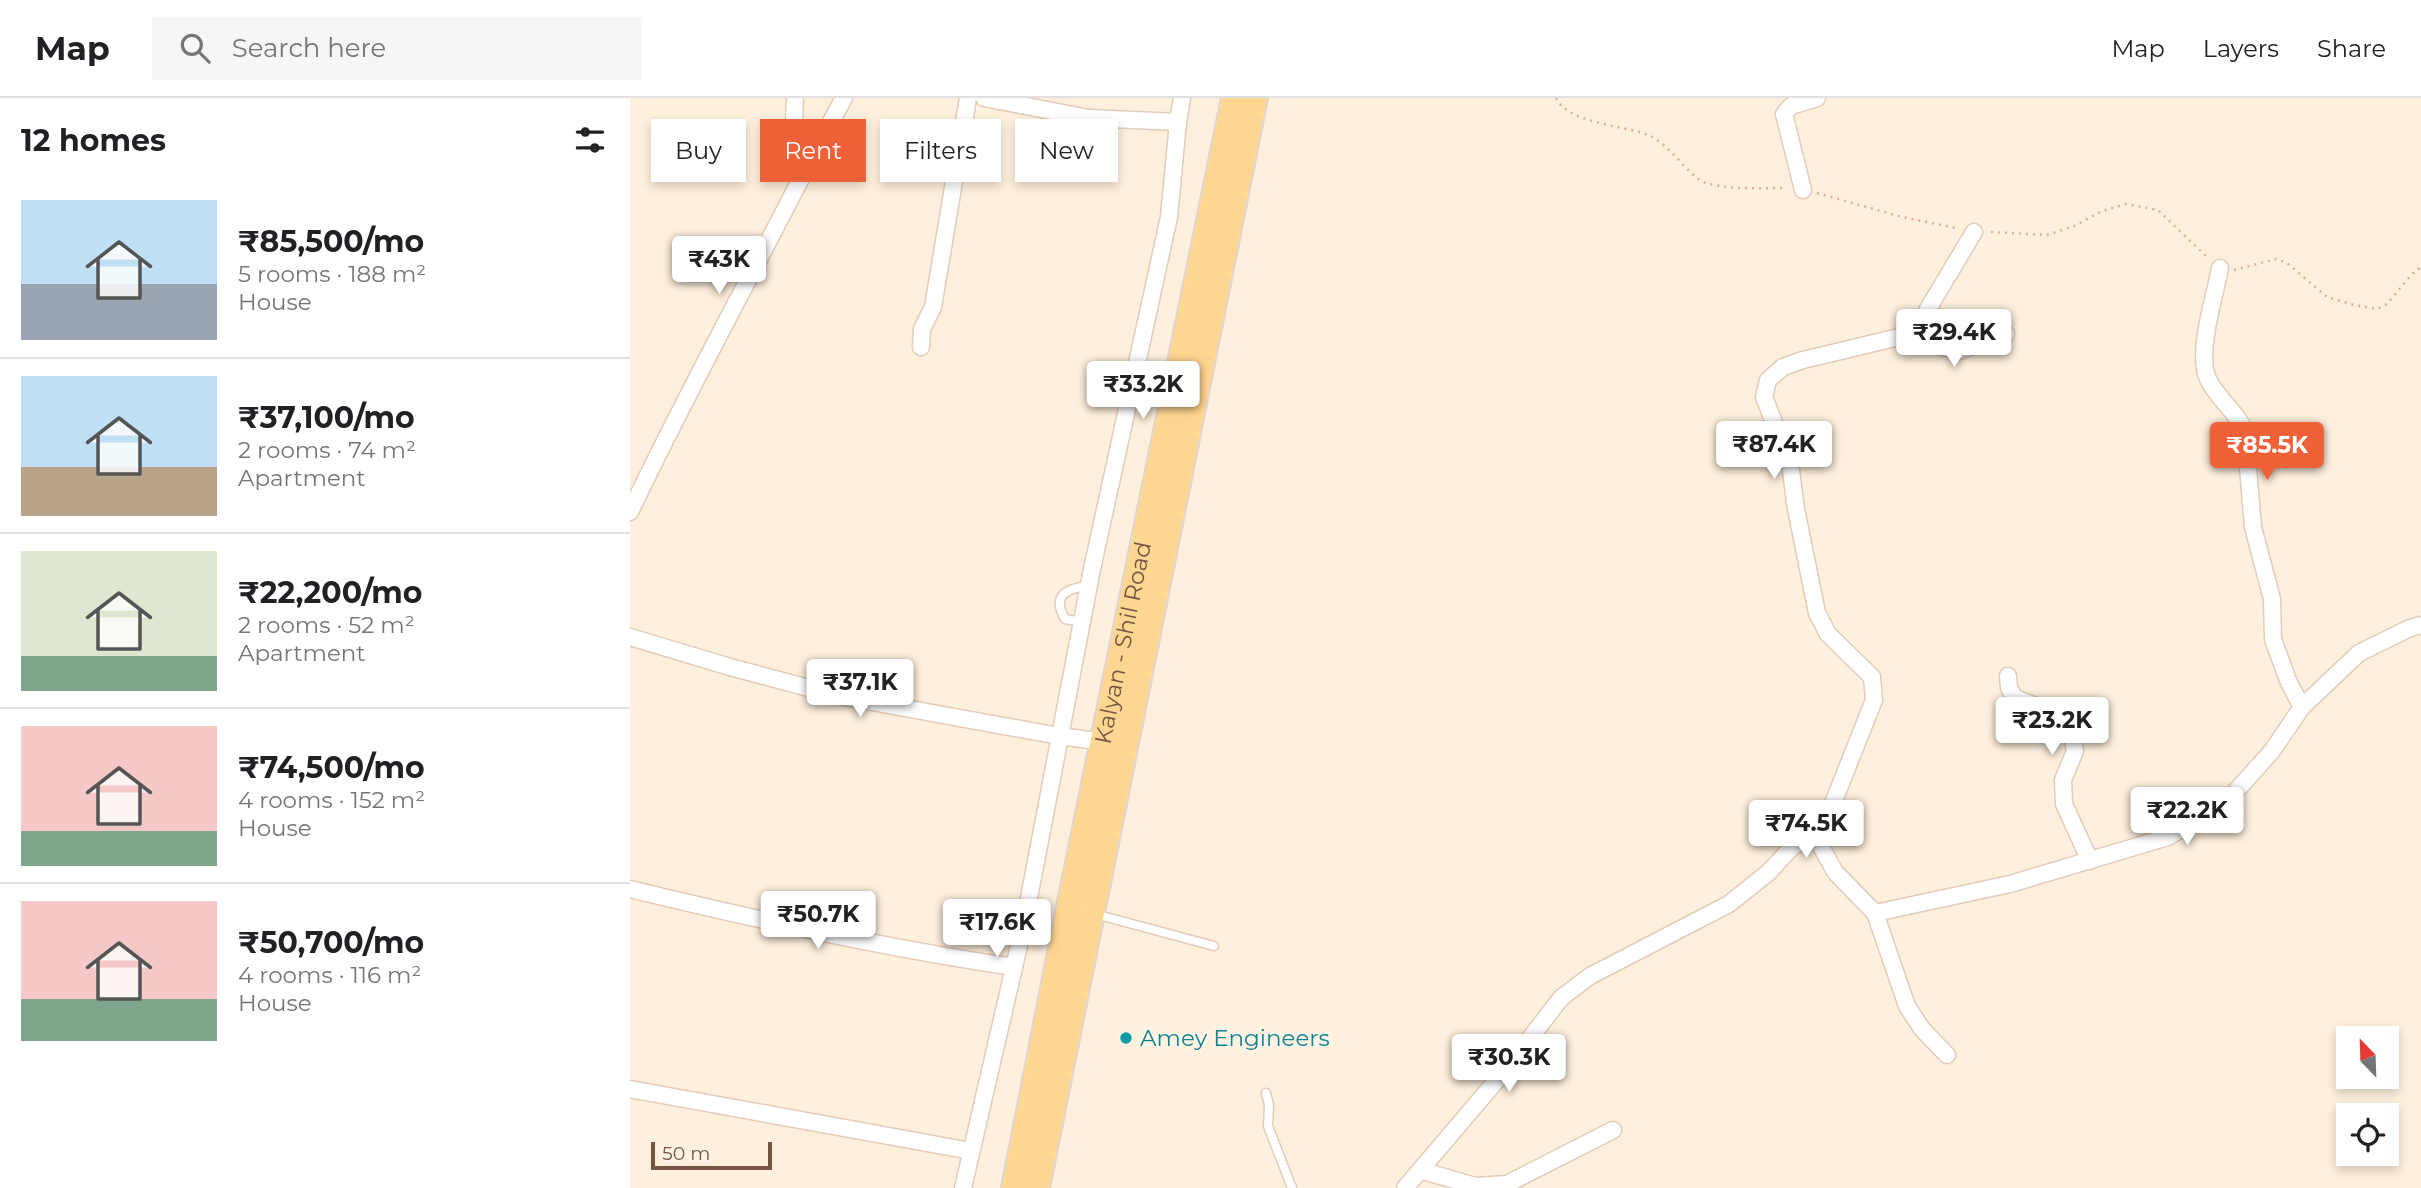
<!DOCTYPE html>
<html lang="en">
<head>
<meta charset="utf-8">
<style>
  body { margin:0; font-family:Montserrat,sans-serif; background:#f6f6f6; color:#202124; height:100vh; display:flex; flex-direction:column; font-size:26px; white-space:nowrap }
  * { box-sizing:border-box; margin:0 }
  p { font-size:23px; color:#757577 }
  .icon { flex:none; width:38px; height:38px; fill:none; stroke:currentColor; stroke-width:2; stroke-linecap:round; stroke-linejoin:round }
  .map { position:relative; flex:1; overflow:hidden }
  .sheet { display:flex; flex-direction:column; background:#fff; width:630px }
  .sheet>* { flex:none }
  .hud { position:absolute; left:21px; top:21px; width:665px; height:63px; display:flex; gap:14px }
  .needle { width:46px; rotate:337deg }
  .controls { position:absolute; left:1706px; top:928px; display:grid; gap:14px }
  .controls a { display:grid; place-items:center; width:63px; height:63px; border-radius:0px; background:#fff; box-shadow:0 4px 10px #0003; font-size:35px }
  .scale { position:absolute; left:21px; bottom:18px; width:121px; box-sizing:border-box; padding-left:7px; border:4px solid #745544; border-top:0; font-size:19px; line-height:24px; white-space:nowrap; color:#745544; -webkit-text-stroke:5px #fff4e4; paint-order:stroke }
  .price { position:absolute; translate:-50% -60px; padding:0 16px; border-radius:7px; background:#fff; color:#222; font-size:23px; line-height:46px; filter:drop-shadow(0 2px 4px #0008) }
  .price::after { content:''; position:absolute; left:50%; top:42px; width:21px; height:16px; margin-left:-10px; background:inherit; clip-path:polygon(0 0,100% 0,50% 100%) }
  .price.active { background:#f06039; color:#fff }
  ul { padding:0; list-style:none }
  li { display:flex; align-items:center; gap:21px; height:175px; padding:0 21px }
  li+li { border-top:2px solid #e0e0e0 }
  li span { display:grid; place-items:center; flex:none; width:196px; height:140px; border-radius:0px; color:#555 }
  li>.icon { margin-inline-start:auto }
  span .icon { width:84px; height:84px; fill:#fffc; stroke-width:1 }
  li b { font-size:30px }
  h2 { display:flex; justify-content:space-between; align-items:center; height:84px; padding:0 21px; font-size:30px }
  .chip { padding:0 24px; border-radius:0px; background:#fff; box-shadow:0 4px 10px #0003; font-size:24px; line-height:63px }
  .chip.active { background:#f06039; color:#fff }
  header { display:flex; align-items:center; gap:42px; box-sizing:border-box; height:98px; padding:0 35px; background:#fff; border-bottom:2px solid #e0e0e0 }
  header strong { font-size:33px }
  nav { display:flex; gap:38px; margin-inline-start:auto; font-size:24px }
  .search { width:490px; height:63px; background:#f6f6f6; display:flex; align-items:center; gap:18px; box-sizing:border-box; padding:0 24px; border-radius:0px; color:#757577; font-size:26px }
  main { display:flex; flex:1; min-height:0 }
  .map>svg:first-child { display:block }
  .lines { fill:none; stroke-linecap:round; stroke-linejoin:round }
  .lane-casing { stroke:#e1ccb9; stroke-width:11 }
  .street-casing { stroke:#e1ccb9; stroke-width:19 }
  .primary-casing { stroke:#ded6d2; stroke-width:28 }
  .path { stroke:#d9b097; stroke-width:2.5; stroke-dasharray:2 5; stroke-linecap:butt }
  .lane { stroke:#fff; stroke-width:8 }
  .street { stroke:#fff; stroke-width:16 }
  .primary { stroke:#ffd692; stroke-width:24 }
  .culture-dot { fill:#0f9aa8; stroke:#fff4e4; stroke-width:2.5 }
  .labels { text-anchor:middle; stroke-width:7; stroke-linejoin:round; paint-order:stroke }
  .street-label { font-size:23px; fill:#745544; stroke:#fff4e4 }
  .culture-label { font-size:23px; fill:#0d838f; stroke:#fff4e4; text-anchor:start }
</style>
</head>
<body>
<header>
<strong>Map</strong>
<div class="search"><svg class="icon" aria-label="search" viewBox="0 0 24 24"><circle cx="10" cy="10" r="6"/><path d="M15 15l6 6"/></svg>Search here</div>
<nav><a>Map</a><a>Layers</a><a>Share</a></nav>
</header>
<main>
<section class="sheet">
<h2>12 homes<svg class="icon" aria-label="filters" viewBox="0 0 24 24"><path d="M4 7h16M4 17h16"/><circle cx="9" cy="7" r="2"/><circle cx="15" cy="17" r="2"/></svg></h2>
<ul>
<li><span style="background:linear-gradient(#bfe0f5 60%,#9aa5b1 0)"><svg class="icon" aria-label="home" viewBox="0 0 24 24"><path d="M3 11l9-7 9 7M6 9v11h12V9"/></svg></span><div><b>₹85,500/mo</b><p>5 rooms · 188 m²</p><p>House</p></div></li>
<li><span style="background:linear-gradient(#bfe0f5 65%,#b9a48a 0)"><svg class="icon" aria-label="home" viewBox="0 0 24 24"><path d="M3 11l9-7 9 7M6 9v11h12V9"/></svg></span><div><b>₹37,100/mo</b><p>2 rooms · 74 m²</p><p>Apartment</p></div></li>
<li><span style="background:linear-gradient(#dfe7d0 75%,#7fa58c 0)"><svg class="icon" aria-label="home" viewBox="0 0 24 24"><path d="M3 11l9-7 9 7M6 9v11h12V9"/></svg></span><div><b>₹22,200/mo</b><p>2 rooms · 52 m²</p><p>Apartment</p></div></li>
<li><span style="background:linear-gradient(#f6c9c9 75%,#7fa58c 0)"><svg class="icon" aria-label="home" viewBox="0 0 24 24"><path d="M3 11l9-7 9 7M6 9v11h12V9"/></svg></span><div><b>₹74,500/mo</b><p>4 rooms · 152 m²</p><p>House</p></div></li>
<li><span style="background:linear-gradient(#f6c9c9 70%,#7fa58c 0)"><svg class="icon" aria-label="home" viewBox="0 0 24 24"><path d="M3 11l9-7 9 7M6 9v11h12V9"/></svg></span><div><b>₹50,700/mo</b><p>4 rooms · 116 m²</p><p>House</p></div></li>
</ul>
</section>
<div class="map">
<svg width="1791" height="1090" viewBox="0 0 1791 1090">
  <rect width="100%" height="100%" fill="#fef0dd"/>
  <g class="lines">
    <defs>
      <g id="lane">
        <path d="M452,524L435,521C421,497 437,490 459,488"/>
        <path d="M465,816L584,848"/>
        <path d="M636,995L639,1007L638,1028L662,1090"/>
      </g>
      <g id="street">
        <path d="M165,0L164,24L177,66"/>
        <path d="M354,0L459,20L548,24"/>
        <path d="M1173,92L1154,16L1161,8L1187,0"/>
        <path d="M1590,170C1585,199 1566,254 1578,281C1587,301 1607,313 1615,334L1623,429L1642,501L1643,541L1659,585L1672,609"/>
        <path d="M1269,239L1329,253L1376,236"/>
        <path d="M291,249L292,231L303,209L338,0"/>
        <path d="M0,414C41,328 85,245 129,161C158,107 184,53 214,0"/>
        <path d="M0,539L100,569L209,598L429,638L482,645"/>
        <path d="M1378,578L1379,590L1385,600L1427,616L1442,637L1445,653L1433,682L1434,706L1460,763"/>
        <path d="M1188,743L1244,602L1242,579L1198,536L1187,515L1166,411L1160,365L1134,299L1138,282L1153,269L1173,262L1269,239L1295,216L1344,134"/>
        <path d="M0,791C127,822 255,850 384,869"/>
        <path d="M1245,815L1380,786L1538,739L1598,702L1642,653L1672,609L1729,555L1780,530L1791,527"/>
        <path d="M0,991L341,1053"/>
        <path d="M790,1072L845,1088L877,1086L983,1032"/>
        <path d="M333,1090L394,826L462,471L539,119L548,24L552,0"/>
        <path d="M775,1090L878,969L931,900L960,878L1099,806L1139,774L1161,750L1174,741L1188,743L1205,774L1245,815L1277,908L1292,931L1317,957"/>
      </g>
      <g id="primary">
        <path id="s1" d="M384,1090L439,809L604,0"/>
        <path d="M407,1090L625,0"/>
      </g>
    </defs>
    <!-- lane casing -->
    <use href="#lane" class="lane-casing"/>
    <!-- street casing -->
    <use href="#street" class="street-casing"/>
    <!-- primary casing -->
    <use href="#primary" class="primary-casing"/>
    <!-- path -->
    <g class="path">
      <path d="M926,0C939,26 993,27 1018,37C1042,47 1058,79 1076,85C1102,92 1129,90 1156,90"/>
      <path d="M1187,95L1272,119L1326,130"/>
      <path d="M1361,134L1417,137L1444,128L1472,113L1496,106L1528,112L1579,161"/>
      <path d="M1604,172L1646,161L1657,165L1697,199L1724,207L1747,211L1757,206L1782,176L1791,169"/>
    </g>
    <!-- lane -->
    <use href="#lane" class="lane"/>
    <!-- street -->
    <use href="#street" class="street"/>
    <!-- primary -->
    <use href="#primary" class="primary"/>
  </g>
  <!-- markers -->
  <circle class="culture-dot" cx="496" cy="940" r="7"/>
  <g class="labels">
    <!-- street labels -->
    <g class="street-label">
      <text dy="8" stroke="none"><textPath href="#s1" startOffset="556">Kalyan - Shil Road</textPath></text>
    </g>
    <!-- culture labels -->
    <g class="culture-label">
      <text x="510" y="948">Amey Engineers</text>
    </g>
  </g>
</svg>
<div class="controls">
<a><svg class="needle" viewBox="-14 -14 28 28"><path d="M0-13l5 13h-10z" fill="#e53935"/><path d="M0 13l5-13h-10z" fill="#757577"/></svg></a>
<a><svg class="icon" aria-label="locate" viewBox="0 0 24 24"><circle cx="12" cy="12" r="6"/><path d="M12 2v4M12 18v4M2 12h4M18 12h4"/></svg></a>
</div>
<div class="scale">50 m</div>
<b class="price" style="left:89px;top:198px">₹43K</b>
<b class="price" style="left:1324px;top:271px">₹29.4K</b>
<b class="price" style="left:513px;top:323px">₹33.2K</b>
<b class="price" style="left:1144px;top:383px">₹87.4K</b>
<b class="price active" style="left:1637px;top:384px">₹85.5K</b>
<b class="price" style="left:230px;top:621px">₹37.1K</b>
<b class="price" style="left:1422px;top:659px">₹23.2K</b>
<b class="price" style="left:1557px;top:749px">₹22.2K</b>
<b class="price" style="left:1176px;top:762px">₹74.5K</b>
<b class="price" style="left:188px;top:853px">₹50.7K</b>
<b class="price" style="left:367px;top:861px">₹17.6K</b>
<b class="price" style="left:879px;top:996px">₹30.3K</b>
<div class="hud">
<a class="chip">Buy</a>
<a class="chip active">Rent</a>
<a class="chip">Filters</a>
<a class="chip">New</a>
</div>
</div>
</main>
</body>
</html>
